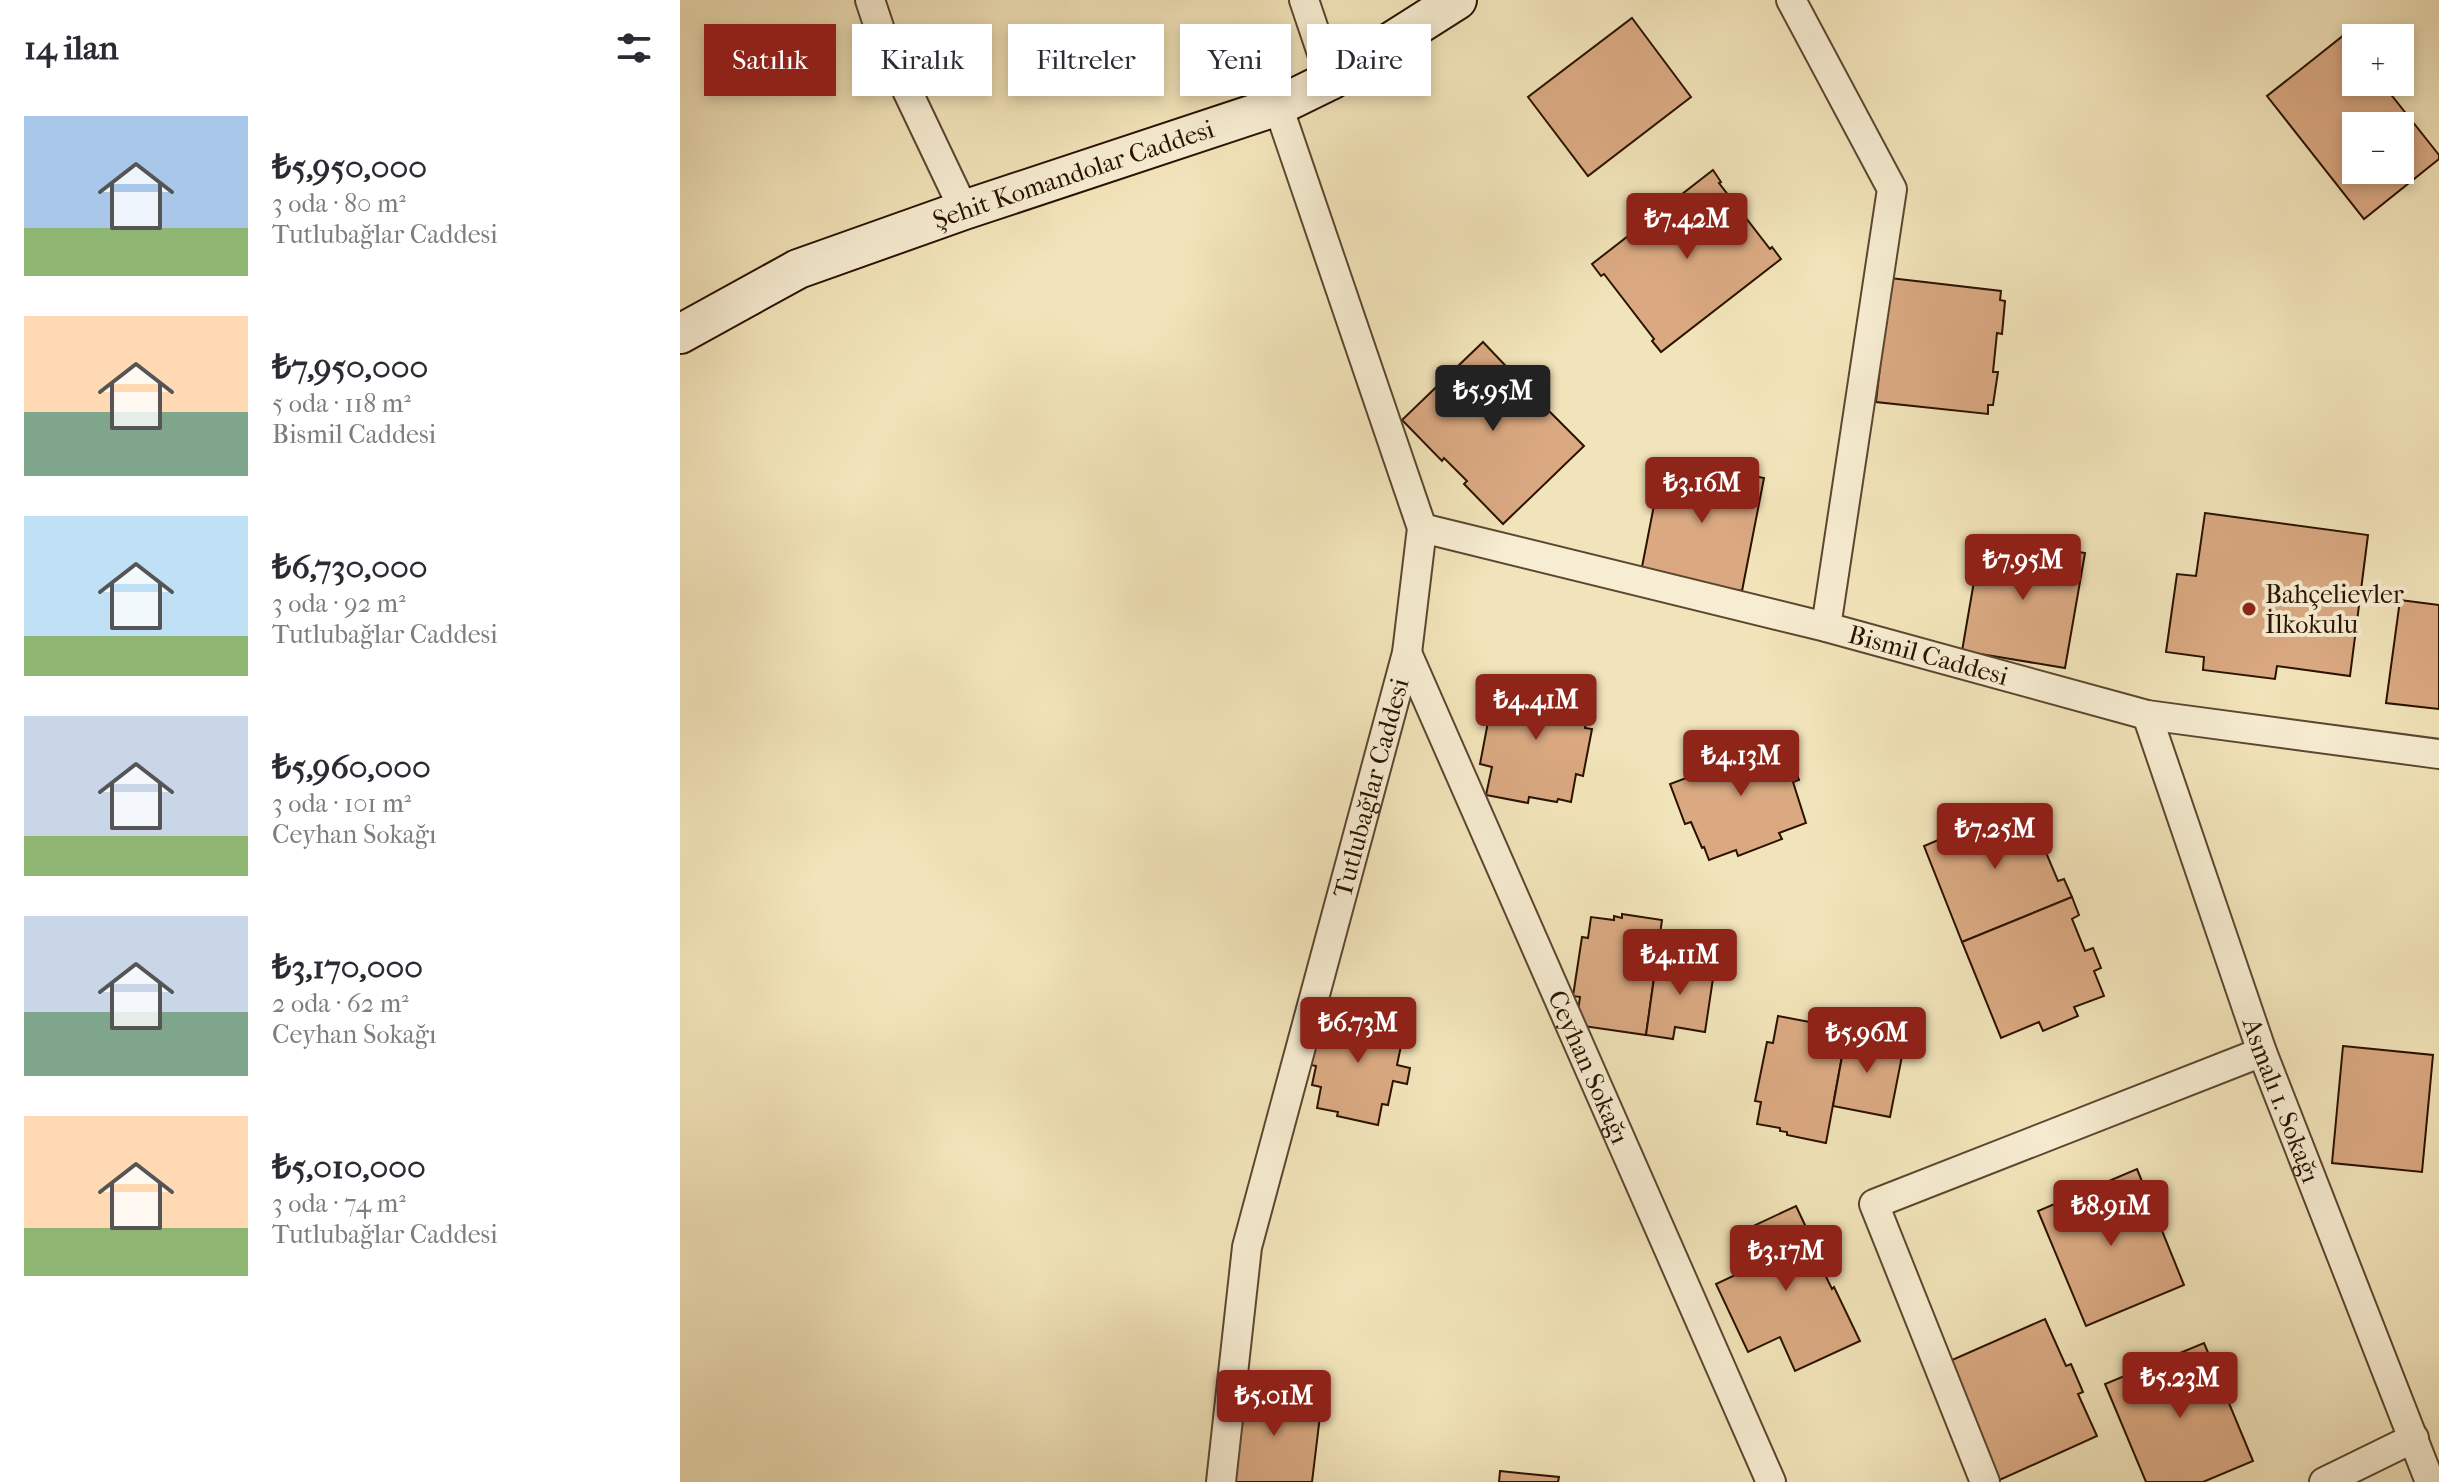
<!DOCTYPE html>
<html lang="tr">
<head>
<meta charset="utf-8">
<style>
  body { margin:0; font-family:"IM FELL French Canon",serif; background:#f2f2f3; color:#2b2b33; height:100vh; display:flex; flex-direction:column; font-size:30px; white-space:nowrap }
  * { box-sizing:border-box; margin:0 }
  p { font-size:26px; color:#7c7c81 }
  .icon { flex:none; width:44px; height:44px; fill:none; stroke:currentColor; stroke-width:2; stroke-linecap:round; stroke-linejoin:round }
  .map { position:relative; flex:1; overflow:hidden }
  .side { display:flex; flex-direction:column; background:#fff; width:680px }
  .side>* { flex:none }
  .top-card { position:absolute; left:24px; top:24px; width:760px; height:72px; display:flex; gap:16px }
  .fabs { position:absolute; left:1662px; top:24px; display:grid; gap:16px }
  .fabs a { display:grid; place-items:center; width:72px; height:72px; border-radius:0px; background:#fff; box-shadow:0 4px 12px #0003; font-size:40px }
  .price { position:absolute; translate:-50% -68px; padding:0 18px; border-radius:8px; background:#8f2418; color:#fff; font-size:26px; line-height:52px; filter:drop-shadow(0 2px 4px #0008) }
  .price::after { content:''; position:absolute; left:50%; top:48px; width:24px; height:18px; margin-left:-12px; background:inherit; clip-path:polygon(0 0,100% 0,50% 100%) }
  .price.on { background:#222; color:#fff }
  ul { padding:0; list-style:none }
  li { display:flex; align-items:center; gap:24px; height:200px; padding:0 24px }
  li span { display:grid; place-items:center; flex:none; width:224px; height:160px; border-radius:0px; color:#555 }
  li>.icon { margin-inline-start:auto }
  span .icon { width:96px; height:96px; fill:#fffc; stroke-width:1 }
  li b { font-size:34px }
  h2 { display:flex; justify-content:space-between; align-items:center; height:96px; padding:0 24px; font-size:34px }
  .tag { padding:0 28px; border-radius:0px; background:#fff; box-shadow:0 4px 12px #0003; font-size:28px; line-height:72px }
  .tag.on { background:#8f2418; color:#fff }
  main { display:flex; flex:1; min-height:0 }
  .map>svg:first-child { display:block }
  .building { fill:#daa982; stroke:#2a1201; stroke-width:2; fill-rule:evenodd }
  .lines { fill:none; stroke-linecap:round; stroke-linejoin:round }
  .street-casing { stroke:#5c462f; stroke-width:32 }
  .secondary-casing { stroke:#2a1201; stroke-width:42 }
  .street { stroke:#f7edd2; stroke-width:28 }
  .secondary { stroke:#f7edd2; stroke-width:38 }
  .poi-dot { fill:#8f2418; stroke:#f7edd2; stroke-width:3 }
  .labels { text-anchor:middle; stroke-width:8; stroke-linejoin:round; paint-order:stroke }
  .street-label { font-size:26px; fill:#2a1201; stroke:#f7edd2 }
  .poi-label { font-size:26px; fill:#2a1201; stroke:#f7edd2; text-anchor:start }
</style>
</head>
<body>
<main>
<section class="side">
<h2>14 ilan<svg class="icon" aria-label="filters" viewBox="0 0 24 24"><path d="M4 7h16M4 17h16"/><circle cx="9" cy="7" r="2"/><circle cx="15" cy="17" r="2"/></svg></h2>
<ul>
<li><span style="background:linear-gradient(#a9c7e8 70%,#8fb573 0)"><svg class="icon" aria-label="home" viewBox="0 0 24 24"><path d="M3 11l9-7 9 7M6 9v11h12V9"/></svg></span><div><b>₺5,950,000</b><p>3 oda · 80 m²</p><p>Tutlubağlar Caddesi</p></div></li>
<li><span style="background:linear-gradient(#ffd9b3 60%,#7fa58c 0)"><svg class="icon" aria-label="home" viewBox="0 0 24 24"><path d="M3 11l9-7 9 7M6 9v11h12V9"/></svg></span><div><b>₺7,950,000</b><p>5 oda · 118 m²</p><p>Bismil Caddesi</p></div></li>
<li><span style="background:linear-gradient(#bfe0f5 75%,#8fb573 0)"><svg class="icon" aria-label="home" viewBox="0 0 24 24"><path d="M3 11l9-7 9 7M6 9v11h12V9"/></svg></span><div><b>₺6,730,000</b><p>3 oda · 92 m²</p><p>Tutlubağlar Caddesi</p></div></li>
<li><span style="background:linear-gradient(#c9d6e8 75%,#8fb573 0)"><svg class="icon" aria-label="home" viewBox="0 0 24 24"><path d="M3 11l9-7 9 7M6 9v11h12V9"/></svg></span><div><b>₺5,960,000</b><p>3 oda · 101 m²</p><p>Ceyhan Sokağı</p></div></li>
<li><span style="background:linear-gradient(#c9d6e8 60%,#7fa58c 0)"><svg class="icon" aria-label="home" viewBox="0 0 24 24"><path d="M3 11l9-7 9 7M6 9v11h12V9"/></svg></span><div><b>₺3,170,000</b><p>2 oda · 62 m²</p><p>Ceyhan Sokağı</p></div></li>
<li><span style="background:linear-gradient(#ffd9b3 70%,#8fb573 0)"><svg class="icon" aria-label="home" viewBox="0 0 24 24"><path d="M3 11l9-7 9 7M6 9v11h12V9"/></svg></span><div><b>₺5,010,000</b><p>3 oda · 74 m²</p><p>Tutlubağlar Caddesi</p></div></li>
</ul>
</section>
<div class="map">
<svg width="1759" height="1482" viewBox="0 0 1759 1482">
  <rect width="100%" height="100%" fill="#f2e4ba"/>
  <filter id="stains"><feTurbulence type="fractalNoise" baseFrequency=".0025" numOctaves="4"/><feColorMatrix values="0 0 0 0 .2 0 0 0 0 .09 0 0 0 0 .02 0 0 0 .5 -.17"/></filter>
  <radialGradient id="worn" r=".72"><stop offset=".6" stop-color="#630" stop-opacity="0"/><stop offset="1" stop-color="#630" stop-opacity=".3"/></radialGradient>
  <!-- building -->
  <g class="building">
    <path d="M952,18L1011,97L908,176L848,97Z"/>
    <path d="M1664,35L1676,50V82H1701L1759,155V159L1684,219L1587,96ZM1676,126H1720V170H1676Z"/>
    <path d="M1033,170L1041,182L1039,183L1090,249L1092,247L1101,259L981,352L972,341L974,339L924,274L921,276L912,264Z"/>
    <path d="M1210,278L1321,291L1320,300L1325,301L1322,334L1317,333L1313,372H1318L1313,405H1308V414L1196,402Z"/>
    <path d="M803,342L842,383L839,385L862,408L864,406L904,446L823,524L784,484L787,481L764,458L762,461L722,420Z"/>
    <path d="M983,459L1084,478L1062,591L961,572Z"/>
    <path d="M1525,513L1688,535L1670,676L1597,666L1595,679L1523,670L1524,657L1486,652L1497,574L1516,576Z"/>
    <path d="M1302,535L1405,553L1385,668L1282,651Z"/>
    <path d="M1720,600L1759,605V709L1706,703Z"/>
    <path d="M830,675L871,683L870,689L910,700L905,728L912,729L903,776L896,774L891,802L878,799L877,802L849,797L848,803L806,795L812,767L800,764L812,701L824,703Z"/>
    <path d="M1072,739L1077,751L1104,740L1119,780L1113,782L1126,823L1099,833L1102,839L1058,856L1056,850L1029,860L1024,847L1022,848L1011,822L1005,824L990,784L1017,774L1013,762Z"/>
    <path d="M1346,804L1356,829L1363,826L1371,846L1364,848L1378,881L1384,879L1392,897L1282,942L1244,846L1282,830L1279,822L1313,807L1317,816Z"/>
    <path d="M1392,897L1399,915L1392,919L1405,951L1413,948L1421,968L1414,971L1424,996L1394,1007L1398,1016L1363,1031L1359,1022L1321,1038L1282,942Z"/>
    <path d="M942,914L982,920L966,1035L896,1025L900,997L893,996L902,937L908,938L911,917L934,920V916L942,918Z"/>
    <path d="M977,957L1035,965L1025,1032L995,1027L993,1039L966,1035Z"/>
    <path d="M657,1010L678,1014L679,1010L720,1019L716,1040L722,1041L717,1065L730,1068L727,1084L713,1081L708,1105L702,1104L698,1125L657,1116L658,1112L637,1108L641,1087L632,1085L636,1066L626,1064L629,1046L640,1048L644,1029L653,1031Z"/>
    <path d="M1098,1016L1167,1029L1146,1143L1107,1135V1132L1100,1131V1128L1077,1124L1081,1102L1075,1101L1087,1042L1093,1043Z"/>
    <path d="M1167,1029L1195,1034L1192,1045L1223,1051L1210,1117L1153,1106Z"/>
    <path d="M1663,1046L1753,1055L1742,1172L1652,1163Z"/>
    <path d="M1457,1169L1504,1285L1406,1326L1358,1211Z"/>
    <path d="M1116,1206L1141,1259L1138,1260L1152,1289L1154,1287L1180,1341L1115,1371L1100,1337L1068,1352L1036,1284L1068,1269L1052,1236Z"/>
    <path d="M1365,1319L1386,1366L1391,1364L1403,1392L1398,1394L1417,1436L1315,1482L1263,1364Z"/>
    <path d="M1524,1343L1573,1461L1523,1482H1466L1425,1384Z"/>
    <path d="M559,1389L642,1399L632,1482H548Z"/>
    <path d="M820,1471L879,1477L878,1482H819Z"/>
  </g>
  <g class="lines">
    <defs>
      <g id="street">
        <path d="M190,0L204,42L284,210"/>
        <path d="M624,0L651,80"/>
        <path d="M1111,0L1212,189L1146,627"/>
        <path id="s1" d="M742,528L1146,627L1467,715L1759,754"/>
        <path id="s2" d="M727,653L1091,1482"/>
        <path id="s3" d="M1467,715L1582,1052L1750,1482"/>
        <path id="s4" d="M541,1482L567,1247L727,653L742,528L598,106"/>
        <path d="M1305,1482L1194,1204L1582,1052"/>
        <path d="M1644,1482L1734,1438"/>
      </g>
      <g id="secondary">
        <path id="s5" d="M0,334L118,269L284,210L598,106L651,80L777,0"/>
      </g>
    </defs>
    <!-- street casing -->
    <use href="#street" class="street-casing"/>
    <!-- secondary casing -->
    <use href="#secondary" class="secondary-casing"/>
    <!-- street -->
    <use href="#street" class="street"/>
    <!-- secondary -->
    <use href="#secondary" class="secondary"/>
  </g>
  <!-- markers -->
  <circle class="poi-dot" cx="1569" cy="609" r="8"/>
  <g class="labels">
    <!-- street labels -->
    <g class="street-label">
      <text dy="9" stroke="none"><textPath href="#s5" startOffset="426">Şehit Komandolar Caddesi</textPath></text>
      <text dy="9" stroke="none"><textPath href="#s1" startOffset="522">Bismil Caddesi</textPath></text>
      <text dy="9" stroke="none"><textPath href="#s4" startOffset="712">Tutlubağlar Caddesi</textPath></text>
      <text dy="9" stroke="none"><textPath href="#s2" startOffset="452">Ceyhan Sokağı</textPath></text>
      <text dy="9" stroke="none"><textPath href="#s3" startOffset="408">Asmalı 1. Sokağı</textPath></text>
    </g>
    <!-- poi labels -->
    <g class="poi-label">
      <text x="1585" y="603">Bahçelievler<tspan x="1585" dy="30">İlkokulu</tspan></text>
    </g>
  </g>
  <rect width="100%" height="100%" filter="url(#stains)"/>
  <rect width="100%" height="100%" fill="url(#worn)"/>
</svg>
<div class="fabs">
<a>+</a>
<a>−</a>
</div>
<b class="price" style="left:1007px;top:261px">₺7.42M</b>
<b class="price on" style="left:813px;top:433px">₺5.95M</b>
<b class="price" style="left:1022px;top:525px">₺3.16M</b>
<b class="price" style="left:1343px;top:602px">₺7.95M</b>
<b class="price" style="left:856px;top:742px">₺4.41M</b>
<b class="price" style="left:1061px;top:798px">₺4.13M</b>
<b class="price" style="left:1315px;top:871px">₺7.25M</b>
<b class="price" style="left:1000px;top:997px">₺4.11M</b>
<b class="price" style="left:678px;top:1065px">₺6.73M</b>
<b class="price" style="left:1187px;top:1075px">₺5.96M</b>
<b class="price" style="left:1431px;top:1248px">₺8.91M</b>
<b class="price" style="left:1106px;top:1293px">₺3.17M</b>
<b class="price" style="left:1500px;top:1420px">₺5.23M</b>
<b class="price" style="left:594px;top:1438px">₺5.01M</b>
<div class="top-card">
<a class="tag on">Satılık</a>
<a class="tag">Kiralık</a>
<a class="tag">Filtreler</a>
<a class="tag">Yeni</a>
<a class="tag">Daire</a>
</div>
</div>
</main>
</body>
</html>
